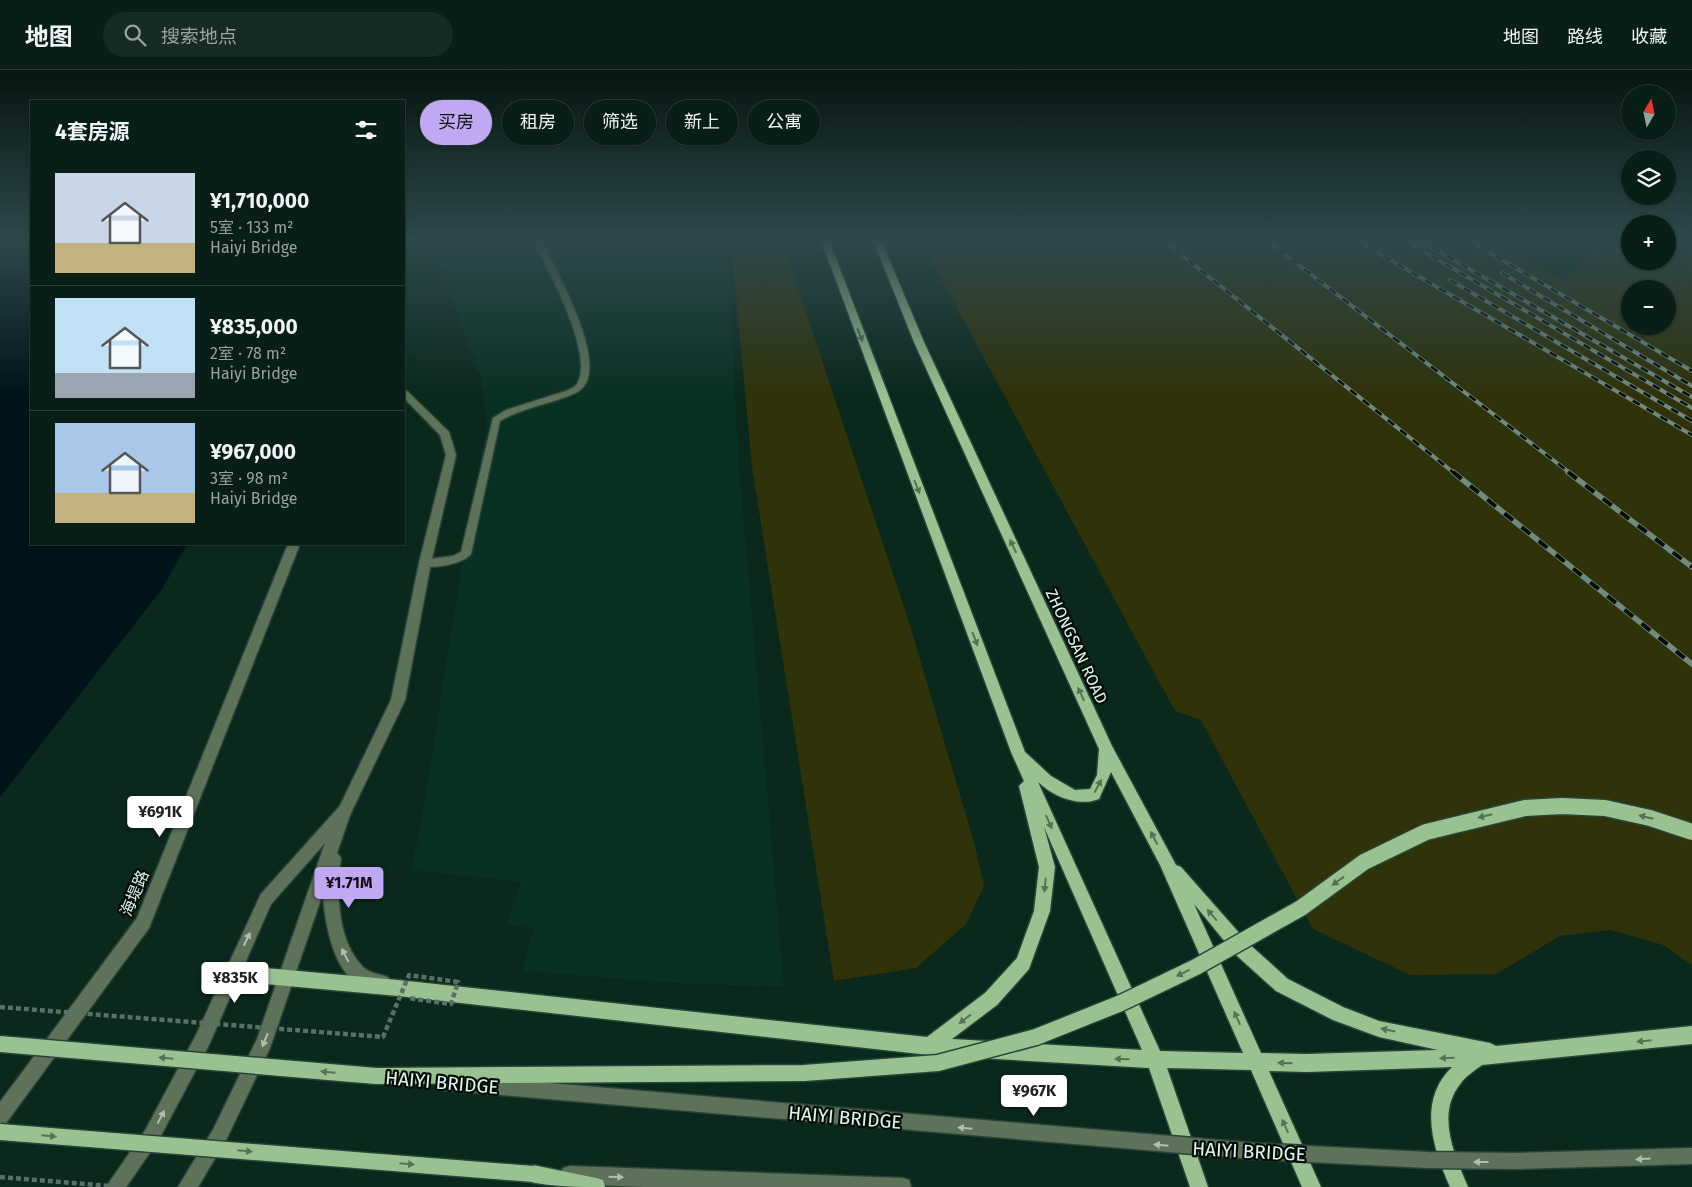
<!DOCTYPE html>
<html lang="zh">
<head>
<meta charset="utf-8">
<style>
  body { margin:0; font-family:"Fira Sans","Noto Sans SC",sans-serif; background:#162b23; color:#f1f3f6; height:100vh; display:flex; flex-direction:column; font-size:19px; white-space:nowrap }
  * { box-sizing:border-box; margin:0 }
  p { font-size:16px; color:#98a2a1 }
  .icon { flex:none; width:28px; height:28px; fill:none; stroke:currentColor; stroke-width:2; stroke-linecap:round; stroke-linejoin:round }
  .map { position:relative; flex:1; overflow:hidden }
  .drawer { position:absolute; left:30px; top:30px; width:375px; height:445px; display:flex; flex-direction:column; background:#081e16; border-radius:0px; box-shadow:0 1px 4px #0004,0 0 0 1px #293c35 }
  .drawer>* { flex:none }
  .banner { position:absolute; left:420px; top:30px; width:475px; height:45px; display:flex; gap:10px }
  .needle { width:32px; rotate:9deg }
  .fabs { position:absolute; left:1621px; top:15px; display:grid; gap:10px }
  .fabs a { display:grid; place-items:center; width:55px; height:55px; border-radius:50%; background:#081e16; box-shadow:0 1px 4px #0004,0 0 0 1px #293c35; font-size:25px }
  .price { position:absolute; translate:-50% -42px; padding:0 11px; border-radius:5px; background:#fff; color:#222; font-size:16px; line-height:32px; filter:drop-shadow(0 1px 2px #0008) }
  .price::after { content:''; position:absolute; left:50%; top:30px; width:15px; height:11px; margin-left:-8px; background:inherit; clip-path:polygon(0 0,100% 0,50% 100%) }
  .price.current { background:#c1a8f3; color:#111 }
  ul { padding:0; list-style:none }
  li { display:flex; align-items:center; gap:15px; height:125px; padding:0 25px }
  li+li { border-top:1px solid #293c35 }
  li span { display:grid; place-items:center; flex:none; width:140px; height:100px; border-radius:0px; color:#555 }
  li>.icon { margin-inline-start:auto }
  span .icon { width:60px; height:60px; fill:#fffc; stroke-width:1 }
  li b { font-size:21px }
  h2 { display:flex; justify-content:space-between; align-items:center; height:60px; padding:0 25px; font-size:21px }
  .pill { padding:0 18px; border-radius:22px; background:#081e16; box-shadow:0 1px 4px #0004,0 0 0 1px #293c35; font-size:18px; line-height:45px }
  .pill.current { background:#c1a8f3; color:#111 }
  header { display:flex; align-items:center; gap:30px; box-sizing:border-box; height:70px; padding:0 25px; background:#081e16; border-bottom:1px solid #293c35 }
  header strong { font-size:24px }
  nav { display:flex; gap:28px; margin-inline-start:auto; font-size:18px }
  .search { width:350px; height:45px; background:#162b23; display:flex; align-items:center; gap:12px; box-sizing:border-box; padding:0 18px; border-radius:28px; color:#98a2a1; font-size:19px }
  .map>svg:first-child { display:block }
  .built { fill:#093123 }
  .green { fill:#30320a; fill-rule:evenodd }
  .water { fill:#00131b }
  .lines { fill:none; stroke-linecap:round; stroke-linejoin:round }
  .service-casing { stroke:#29443a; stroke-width:3 }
  .minor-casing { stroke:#29443a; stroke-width:3 }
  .tertiary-casing { stroke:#29443a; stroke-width:3 }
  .primary-casing { stroke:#29443a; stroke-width:3 }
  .service { fill:#5e7159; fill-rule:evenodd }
  .minor { fill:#5e7159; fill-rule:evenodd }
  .tertiary { fill:#5e7159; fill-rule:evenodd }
  .primary { fill:#9ac290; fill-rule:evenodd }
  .rail-far1-casing { stroke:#72897f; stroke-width:4 }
  .rail-casing { stroke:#72897f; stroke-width:5.5 }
  .rail-far1 { stroke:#040e09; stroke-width:2.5; stroke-dasharray:8; stroke-linecap:butt }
  .rail { stroke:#040e09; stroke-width:4; stroke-dasharray:11; stroke-linecap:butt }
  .tertiary-bridge-casing { stroke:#29443a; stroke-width:19; stroke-linecap:butt }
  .primary-bridge-casing { stroke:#29443a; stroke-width:19; stroke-linecap:butt }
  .path-bridge { stroke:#587066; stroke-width:4.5; stroke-dasharray:5 3; stroke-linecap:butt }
  .tertiary-bridge { stroke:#5e7159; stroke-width:16 }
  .primary-bridge { stroke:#9ac290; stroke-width:16 }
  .oneway { fill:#567153 }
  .oneway2 { fill:#aebfb1 }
  .labels { text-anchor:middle; stroke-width:4.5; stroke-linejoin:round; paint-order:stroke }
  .street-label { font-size:16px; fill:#e3f3eb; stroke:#040e09 }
  .near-street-label { font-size:19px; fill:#e3f3eb; stroke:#040e09 }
</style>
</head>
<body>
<header>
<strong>地图</strong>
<div class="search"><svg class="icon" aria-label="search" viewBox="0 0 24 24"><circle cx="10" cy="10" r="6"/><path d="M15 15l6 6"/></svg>搜索地点</div>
<nav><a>地图</a><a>路线</a><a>收藏</a></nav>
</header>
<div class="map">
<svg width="1692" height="1117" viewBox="0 0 1692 1117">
  <rect width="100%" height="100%" fill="#0b281d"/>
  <!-- built -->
  <path class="built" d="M425,170H727L739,395L784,917L675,913L522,901L534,859L507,854L521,812L411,800L421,754L471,436L487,355L481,308L442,202Z"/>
  <!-- green -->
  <g class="green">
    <path d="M731,170H782L909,552L975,776L984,816L966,854L916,898L834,911L752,397Z"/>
    <path d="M920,170H1496L1564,209L1593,182L1592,170H1630V191H1668V170H1692V895L1663,875L1611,860L1560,866L1496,904L1410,905L1313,859L1201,650L1175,641ZM1630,219H1668V256H1630Z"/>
  </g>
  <!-- water -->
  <path class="water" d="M0,170H31V474H187L162,519L0,727Z"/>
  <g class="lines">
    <defs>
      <path id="service" d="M533,170H541C554,197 613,298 579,321C571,326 562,328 554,331C535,337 517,341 500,351L471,484C463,494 434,499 421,496L420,493L421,490L453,486L461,482L493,348L506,340L566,321C570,319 576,317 578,312C593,281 548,200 533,170Z"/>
      <g id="minor">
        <path d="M404,320L407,321L449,362L456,385L431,493L405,630L349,747L344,748L339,747L337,742L391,630L419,493L446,385L440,365L404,328Z"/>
        <path d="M288,474H300L149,858L6,1053L0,1056V1032L137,848Z"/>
      </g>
      <g id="tertiary">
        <path d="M344,736L349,737L351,742L337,783L341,788C336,821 337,871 363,897C368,903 380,904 388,907L390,913L388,919L382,921C373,918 361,916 353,910C332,894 324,848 323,823L270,978L226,1070L198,1117H178L214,1058L257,969L325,773L271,834L208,977L158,1071L126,1117H106L146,1059L196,965L261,824L339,737Z"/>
        <path d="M570,1096L902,1108L909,1110L911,1117H644L570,1114L563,1112L561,1105L563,1098Z"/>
      </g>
      <g id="primary">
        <path d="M821,170H829L1025,682L1051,706L1075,720L1090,719L1097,705L1099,679L914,272L873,170H881L924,272L1112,676L1176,795L1181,797L1248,873L1288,909L1343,937L1379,951L1490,973L1496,976L1692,956V974L1482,995C1474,1001 1466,1006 1461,1013C1435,1044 1455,1086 1468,1117H1450C1433,1078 1417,1031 1452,997L1307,1002L1269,1001L1321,1117H1302L1251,1000L1167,998L1208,1117H1190L1149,998L929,985L398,926L231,911L225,909L223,903L225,897L231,895L398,910L927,967L985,923L1017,888L1034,841L1039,797L1019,716L1024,711L1011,682ZM1111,702L1160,795L1243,983L1160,981L1038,712C1054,727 1078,737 1099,729ZM1044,757L1142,980L952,969L997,935L1029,899L1050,841L1055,797ZM1194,834L1236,885L1276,921L1333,950L1379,967L1438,980L1307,984L1261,983Z"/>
        <path d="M533,1095L596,1108L603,1110L605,1117C579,1117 551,1117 526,1111L524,1104L526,1097Z"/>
      </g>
    </defs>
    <!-- service casing -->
    <use href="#service" class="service-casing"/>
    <!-- minor casing -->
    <use href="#minor" class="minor-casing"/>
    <!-- tertiary casing -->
    <use href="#tertiary" class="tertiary-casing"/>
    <!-- primary casing -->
    <use href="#primary" class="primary-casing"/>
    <!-- service -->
    <use href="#service" class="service"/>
    <!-- minor -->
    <use href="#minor" class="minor"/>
    <!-- tertiary -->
    <use href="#tertiary" class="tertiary"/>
    <!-- primary -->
    <use href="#primary" class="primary"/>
    <defs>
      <g id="rail-far1">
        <path d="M1163,170L1454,403"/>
        <path d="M1266,170L1570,403"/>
        <path d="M1356,170L1692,365"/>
        <path d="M1404,170L1692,338"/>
        <path d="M1419,170L1692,327"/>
        <path d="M1468,170L1692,301"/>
        <path d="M1502,203L1692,316"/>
        <path d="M1450,210L1692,351"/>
      </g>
      <g id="rail">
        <path d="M1453,402L1692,594"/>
        <path d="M1568,402L1692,497"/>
      </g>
    </defs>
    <!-- rail-far1 casing -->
    <use href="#rail-far1" class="rail-far1-casing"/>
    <!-- rail casing -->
    <use href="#rail" class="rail-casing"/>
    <!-- rail-far1 -->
    <use href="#rail-far1" class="rail-far1"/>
    <!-- rail -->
    <use href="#rail" class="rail"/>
    <defs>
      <path id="tertiary-bridge" d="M443,1012L1252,1081L1428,1090L1516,1091L1692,1086"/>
      <g id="primary-bridge">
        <path d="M0,974L376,1006L804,1003L938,993L1036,967L1121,933L1196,897L1301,838L1364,792L1426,762L1525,738L1562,736L1605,738L1650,748L1692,762"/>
        <path d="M0,1062L533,1104"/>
      </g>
    </defs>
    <!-- tertiary-bridge casing -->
    <use href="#tertiary-bridge" class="tertiary-bridge-casing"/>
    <!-- primary-bridge casing -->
    <use href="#primary-bridge" class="primary-bridge-casing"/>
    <!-- path-bridge -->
    <g class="path-bridge">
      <path d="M0,937L383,967L409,905L458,912L451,934L408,928"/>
      <path d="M0,1107L121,1117"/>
    </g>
    <!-- tertiary-bridge -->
    <use href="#tertiary-bridge" class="tertiary-bridge"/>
    <!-- primary-bridge -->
    <use href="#primary-bridge" class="primary-bridge"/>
  </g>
  <!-- one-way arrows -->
  <defs><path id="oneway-solid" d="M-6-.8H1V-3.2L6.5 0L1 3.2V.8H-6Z" transform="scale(1.25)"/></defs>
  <g class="oneway">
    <use href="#oneway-solid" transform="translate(860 265) rotate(69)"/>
    <use href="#oneway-solid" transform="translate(917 417) rotate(69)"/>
    <use href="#oneway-solid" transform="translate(1013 476) rotate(-115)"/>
    <use href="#oneway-solid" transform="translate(975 569) rotate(69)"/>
    <use href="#oneway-solid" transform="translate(1081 624) rotate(-115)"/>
    <use href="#oneway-solid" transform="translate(1098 716) rotate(-62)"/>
    <use href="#oneway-solid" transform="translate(1485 746) rotate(166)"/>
    <use href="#oneway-solid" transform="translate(1646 747) rotate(-166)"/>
    <use href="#oneway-solid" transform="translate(1049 752) rotate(66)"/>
    <use href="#oneway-solid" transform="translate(1154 768) rotate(-118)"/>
    <use href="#oneway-solid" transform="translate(1338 811) rotate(144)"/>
    <use href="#oneway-solid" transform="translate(1045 815) rotate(96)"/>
    <use href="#oneway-solid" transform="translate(1212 845) rotate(-131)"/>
    <use href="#oneway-solid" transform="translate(1183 903) rotate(154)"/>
    <use href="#oneway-solid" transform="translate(1237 948) rotate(-114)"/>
    <use href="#oneway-solid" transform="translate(965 949) rotate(143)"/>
    <use href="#oneway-solid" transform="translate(1388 960) rotate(-168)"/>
    <use href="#oneway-solid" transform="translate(1644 971) rotate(174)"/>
    <use href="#oneway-solid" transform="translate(166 988) rotate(-175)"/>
    <use href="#oneway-solid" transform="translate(1447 988) rotate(178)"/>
    <use href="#oneway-solid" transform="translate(1122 989) rotate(-179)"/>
    <use href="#oneway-solid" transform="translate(1285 993) rotate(-179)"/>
    <use href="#oneway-solid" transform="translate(328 1002) rotate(-175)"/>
    <use href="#oneway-solid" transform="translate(1285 1056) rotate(-114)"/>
    <use href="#oneway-solid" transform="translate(49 1066) rotate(5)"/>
    <use href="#oneway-solid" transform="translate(245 1081) rotate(5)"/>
    <use href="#oneway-solid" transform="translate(407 1094) rotate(5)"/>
  </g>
  <g class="oneway2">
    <use href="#oneway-solid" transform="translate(247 869) rotate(-65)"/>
    <use href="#oneway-solid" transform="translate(345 885) rotate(-117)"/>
    <use href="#oneway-solid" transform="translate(265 970) rotate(112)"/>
    <use href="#oneway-solid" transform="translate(161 1047) rotate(-62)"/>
    <use href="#oneway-solid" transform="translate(965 1058) rotate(-175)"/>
    <use href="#oneway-solid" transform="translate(1161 1075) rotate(-175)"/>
    <use href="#oneway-solid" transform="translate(1643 1089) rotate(177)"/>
    <use href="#oneway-solid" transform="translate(1481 1092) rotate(-180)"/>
    <use href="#oneway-solid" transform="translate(616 1107) rotate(2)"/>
  </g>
  <!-- sky -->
  <linearGradient id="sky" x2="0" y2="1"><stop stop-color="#061610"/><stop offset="0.52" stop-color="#2e484c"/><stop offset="1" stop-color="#2e484c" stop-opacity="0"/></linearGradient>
  <rect width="1692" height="326" fill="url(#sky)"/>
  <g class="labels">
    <!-- street labels -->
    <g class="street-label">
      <text transform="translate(1077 576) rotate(65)" y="6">ZHONGSAN ROAD</text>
      <text transform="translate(134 823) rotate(-67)" y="6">海堤路</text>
    </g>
    <!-- near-street labels -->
    <g class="near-street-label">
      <text transform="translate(442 1012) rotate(5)" y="7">HAIYI BRIDGE</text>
      <text transform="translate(845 1047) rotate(5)" y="7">HAIYI BRIDGE</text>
      <text transform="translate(1249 1081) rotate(3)" y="7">HAIYI BRIDGE</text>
    </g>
  </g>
</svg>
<div class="fabs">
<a><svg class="needle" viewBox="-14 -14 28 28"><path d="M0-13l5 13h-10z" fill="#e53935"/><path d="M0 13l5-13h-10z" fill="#98a2a1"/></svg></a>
<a><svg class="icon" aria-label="layers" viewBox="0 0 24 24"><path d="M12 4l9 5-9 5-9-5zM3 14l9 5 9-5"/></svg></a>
<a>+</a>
<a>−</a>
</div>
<b class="price" style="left:160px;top:768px">¥691K</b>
<b class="price current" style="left:349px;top:839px">¥1.71M</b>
<b class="price" style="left:235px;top:934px">¥835K</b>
<b class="price" style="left:1034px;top:1047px">¥967K</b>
<div class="banner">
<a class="pill current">买房</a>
<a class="pill">租房</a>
<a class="pill">筛选</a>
<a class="pill">新上</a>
<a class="pill">公寓</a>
</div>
<section class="drawer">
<h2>4套房源<svg class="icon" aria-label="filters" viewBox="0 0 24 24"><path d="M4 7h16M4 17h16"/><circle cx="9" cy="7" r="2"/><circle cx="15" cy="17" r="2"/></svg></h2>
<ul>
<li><span style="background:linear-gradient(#c9d6e8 70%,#c2b280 0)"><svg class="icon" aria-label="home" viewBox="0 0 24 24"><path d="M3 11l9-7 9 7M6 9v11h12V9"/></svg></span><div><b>¥1,710,000</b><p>5室 · 133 m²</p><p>Haiyi Bridge</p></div></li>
<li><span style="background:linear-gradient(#bfe0f5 75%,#9aa5b1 0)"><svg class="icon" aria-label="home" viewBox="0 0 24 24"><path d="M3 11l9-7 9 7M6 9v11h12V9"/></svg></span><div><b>¥835,000</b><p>2室 · 78 m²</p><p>Haiyi Bridge</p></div></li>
<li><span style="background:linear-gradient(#a9c7e8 70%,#c2b280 0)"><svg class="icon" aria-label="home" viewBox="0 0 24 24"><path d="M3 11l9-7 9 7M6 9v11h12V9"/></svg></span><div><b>¥967,000</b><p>3室 · 98 m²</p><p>Haiyi Bridge</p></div></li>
</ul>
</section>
</div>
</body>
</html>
